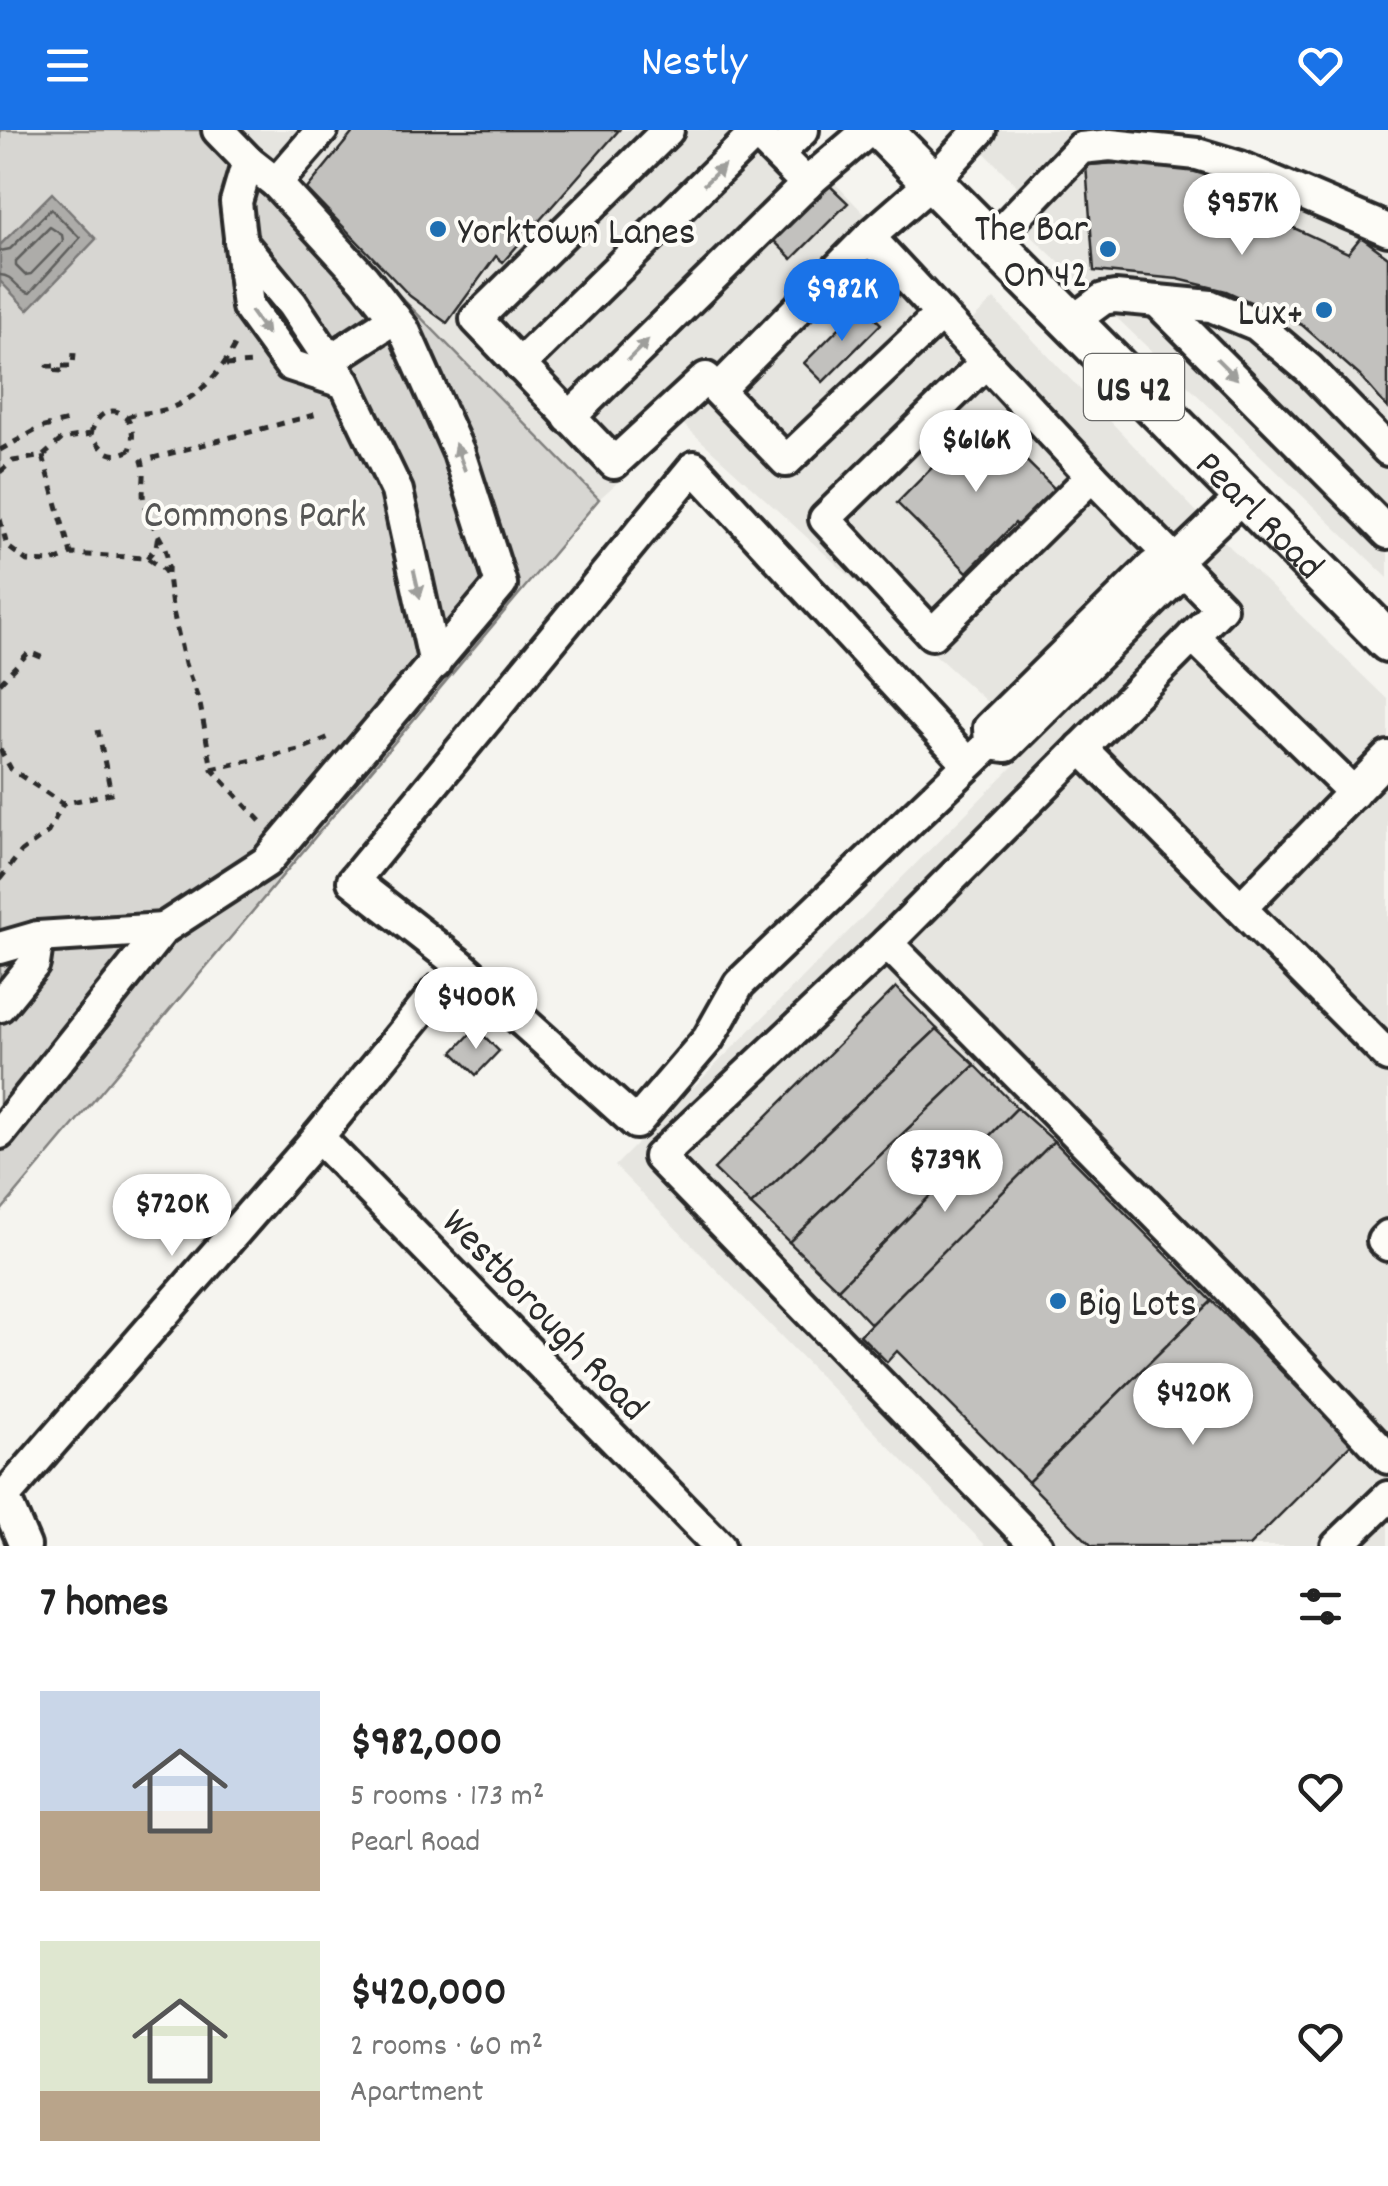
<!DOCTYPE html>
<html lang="en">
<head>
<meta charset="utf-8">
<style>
  body { margin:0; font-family:Dekko,sans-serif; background:#f6f6f6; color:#222; height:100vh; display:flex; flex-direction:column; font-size:38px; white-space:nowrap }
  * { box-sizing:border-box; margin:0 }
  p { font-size:32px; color:#767676 }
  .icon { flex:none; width:55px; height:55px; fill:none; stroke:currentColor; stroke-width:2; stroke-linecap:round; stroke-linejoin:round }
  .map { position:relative; height:1416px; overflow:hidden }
  .panel { display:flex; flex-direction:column; background:#fff; flex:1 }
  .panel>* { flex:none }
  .price { position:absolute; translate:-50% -85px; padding:0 22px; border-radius:35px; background:#fff; color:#222; font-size:32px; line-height:65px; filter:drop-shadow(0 2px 5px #0008) }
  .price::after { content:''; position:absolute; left:50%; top:60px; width:30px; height:22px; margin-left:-15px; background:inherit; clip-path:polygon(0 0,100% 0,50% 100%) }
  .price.current { background:#1a73e8; color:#fff }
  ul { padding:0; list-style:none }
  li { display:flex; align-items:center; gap:30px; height:250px; padding:0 40px }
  li span { display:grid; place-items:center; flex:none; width:280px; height:200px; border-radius:0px; color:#555 }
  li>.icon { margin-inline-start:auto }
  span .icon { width:120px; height:120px; fill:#fffc; stroke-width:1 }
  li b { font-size:42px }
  h2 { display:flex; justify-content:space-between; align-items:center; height:120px; padding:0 40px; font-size:42px }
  header { display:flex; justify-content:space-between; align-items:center; height:130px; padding:0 40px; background:#1a73e8; color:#fff; font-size:45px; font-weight:600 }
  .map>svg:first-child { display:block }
  .built { fill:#e6e5e0 }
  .green { fill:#d7d6d2; stroke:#81807e; stroke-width:2.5 }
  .water { fill:#adaca9; stroke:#797877; stroke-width:2.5 }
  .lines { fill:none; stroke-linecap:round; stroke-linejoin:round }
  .shore { stroke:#5f5f5d; stroke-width:2.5 }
  .building { fill:#c2c1be; stroke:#2b2b2b; stroke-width:2.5 }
  .minor-casing { stroke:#2b2b2b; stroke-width:38 }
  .major-casing { stroke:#2b2b2b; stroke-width:48 }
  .path { stroke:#2b2b2b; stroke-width:5; stroke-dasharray:8 8; stroke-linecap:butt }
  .minor { stroke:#fdfcf7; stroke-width:30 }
  .major { stroke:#fdfcf7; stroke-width:40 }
  .oneway { fill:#9e9e9b }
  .poi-dot { fill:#1f6fb2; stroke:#fdfcf7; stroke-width:4 }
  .labels { text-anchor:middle; stroke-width:8; stroke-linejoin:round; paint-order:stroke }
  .shield { fill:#fdfcf7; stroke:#6a6a68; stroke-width:2.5 }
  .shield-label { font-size:38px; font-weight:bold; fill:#2b2b2b }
  .poi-label { font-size:40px; fill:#2b2b2b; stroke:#fdfcf7; text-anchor:end }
  .park-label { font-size:40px; fill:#565655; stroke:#fdfcf7 }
  .street-label { font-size:40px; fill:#2b2b2b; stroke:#fdfcf7 }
</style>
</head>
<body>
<header><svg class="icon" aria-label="menu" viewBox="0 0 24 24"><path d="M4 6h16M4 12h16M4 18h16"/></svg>Nestly<svg class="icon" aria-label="heart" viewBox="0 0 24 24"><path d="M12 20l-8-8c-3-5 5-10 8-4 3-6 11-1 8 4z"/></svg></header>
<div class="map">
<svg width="1388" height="1416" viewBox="0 0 1388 1416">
  <rect width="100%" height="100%" fill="#f5f4ef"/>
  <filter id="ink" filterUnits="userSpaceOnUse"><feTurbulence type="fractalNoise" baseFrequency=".01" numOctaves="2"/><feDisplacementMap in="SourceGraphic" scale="20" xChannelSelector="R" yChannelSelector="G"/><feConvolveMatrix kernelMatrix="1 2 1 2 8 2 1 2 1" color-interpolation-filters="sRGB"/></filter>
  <g filter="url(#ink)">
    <!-- built -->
    <g class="built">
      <path d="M237,0H784L969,193L994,169L1231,418L1388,570V1416H986L615,1036L1034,615L683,294L599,369Z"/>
      <path d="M962,0H1075L1021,60Z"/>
      <path d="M1116,0H1173L1388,88V448L1021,96Z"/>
    </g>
    <!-- green -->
    <path class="green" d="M0,0H237L599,369L0,1082Z"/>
    <!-- water -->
    <path class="water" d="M52,63L96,109L28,180L0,151V115Z"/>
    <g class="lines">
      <!-- shore -->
      <g class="shore">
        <path d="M50,97L62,105L63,111L31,144L25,145L16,136V131Z"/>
        <path d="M0,121L10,119L51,79L80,108L30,163C17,161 14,145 0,145"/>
      </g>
    </g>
    <!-- building -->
    <g class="building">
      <path d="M355,0H619L503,132L496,126L447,193L410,166L307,59Z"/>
      <path d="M1133,32L1218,45L1213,70L1268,86L1348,123L1361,107L1388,127V278L1360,246L1302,195L1226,161L1178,149L1094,141L1086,35Z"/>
      <path d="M827,53L848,73L792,129L772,109Z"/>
      <path d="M862,175L881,194L823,252L804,233Z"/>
      <path d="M982,287L1057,361L1020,398L1015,393L967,442L897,373Z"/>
      <path d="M896,857L937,899L751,1075L714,1039Z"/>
      <path d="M476,898L499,921L476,945L453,922Z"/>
      <path d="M937,899L975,935L789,1112L751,1075Z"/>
      <path d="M975,935L1017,978L838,1159L789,1112Z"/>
      <path d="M1017,978L1054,1011L871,1194L838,1159Z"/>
      <path d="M1054,1011L1212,1171L1028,1352L897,1221L887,1232L860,1205Z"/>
      <path d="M1212,1171L1352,1313L1249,1416H1092L1028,1352Z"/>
    </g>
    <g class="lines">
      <defs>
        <g id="minor">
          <path d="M218,0L248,31L276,53L322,0"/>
          <path d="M668,0L476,189L614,333L706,248L786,331L941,184"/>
          <path d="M753,0L807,54"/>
          <path d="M778,24L803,0"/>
          <path d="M248,31L236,72L248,177L290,235L345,253L397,361L435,534"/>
          <path d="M869,107L1092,346L932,504L825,389L985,233"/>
          <path d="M240,111L292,174L345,253"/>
          <path d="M991,112L1081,18L1110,15L1197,24L1240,37L1388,100"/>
          <path d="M1157,171L1388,403"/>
          <path d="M1070,193L1103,169L1115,167L1211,176L1257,195L1309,239L1388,320"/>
          <path d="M330,230L395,188"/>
          <path d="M519,235L756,3"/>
          <path d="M718,260L869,107L932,52L980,0"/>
          <path d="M569,288L814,47L869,0"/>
          <path d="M1092,346L1221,478L887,813L1222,1151L1388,1328"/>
          <path d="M1153,436L1169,437L1172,452L1006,616L990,614L989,598Z"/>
          <path d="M1169,437L1243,366"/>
          <path d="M1193,506L1354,663"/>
          <path d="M1081,618L1388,926"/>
          <path d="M968,633L694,337L353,751L459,834L636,993L708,909L739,854L990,614"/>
          <path d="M1241,778L1388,627"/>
          <path d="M887,813L659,1027L1037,1416"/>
          <path d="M0,818L38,807L163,799"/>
          <path d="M0,876L34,834L38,807"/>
          <path d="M0,1003L163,799L266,732L501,454L459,323L404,200L364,149L276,53"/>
          <path d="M318,1007L719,1416"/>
          <path d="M1388,1106L1383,1111L1388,1115"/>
          <path d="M25,1416L4,1367L318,1007L437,861"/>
          <path d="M1337,1416L1388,1367"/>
        </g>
        <g id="major">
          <path id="s1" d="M881,0L1388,511"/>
        </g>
      </defs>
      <!-- minor casing -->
      <use href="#minor" class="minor-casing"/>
      <!-- major casing -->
      <use href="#major" class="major-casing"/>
      <!-- path -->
      <g class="path">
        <path d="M226,235L253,233"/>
        <path d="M62,241L48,240V236H73L74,223"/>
        <path d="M127,287C141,282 155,283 168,279C199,268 224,239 237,211"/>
        <path d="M91,304C101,264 143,281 130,320"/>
        <path d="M0,320L40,298L72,290"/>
        <path d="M43,326L71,424"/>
        <path d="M0,342L13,331L43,326L62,309L91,304C102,320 110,331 130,320"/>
        <path d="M0,389L7,416L27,431L52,432L71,424L147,428L164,440L168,446L172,477L185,534L200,574L212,639L262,693"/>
        <path d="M147,428L156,417L158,404"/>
        <path d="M168,443C170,410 150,401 144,373C141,358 147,345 142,331L321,283"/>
        <path d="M0,553L29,522L48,530"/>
        <path d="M0,619L11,639L63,674L111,663L98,600"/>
        <path d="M212,639L299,620L334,605"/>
        <path d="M0,749L21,722L48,702L63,674"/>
      </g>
      <!-- minor -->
      <use href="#minor" class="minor"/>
      <!-- major -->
      <use href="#major" class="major"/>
    </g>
    <!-- one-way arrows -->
    <defs><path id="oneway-solid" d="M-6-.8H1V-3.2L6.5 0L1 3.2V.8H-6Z" transform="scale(2.5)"/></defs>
    <g class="oneway">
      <use href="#oneway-solid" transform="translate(714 45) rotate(-44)"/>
      <use href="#oneway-solid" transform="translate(259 193) rotate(54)"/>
      <use href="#oneway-solid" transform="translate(638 220) rotate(-45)"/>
      <use href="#oneway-solid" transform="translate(1227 239) rotate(45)"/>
      <use href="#oneway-solid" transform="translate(460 327) rotate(-110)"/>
      <use href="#oneway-solid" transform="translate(417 454) rotate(77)"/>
    </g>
  </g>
  <!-- markers -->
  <g class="poi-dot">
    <circle cx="438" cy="99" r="10"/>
    <circle cx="1108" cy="119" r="10"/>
    <circle cx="1324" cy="180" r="10"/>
    <circle cx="1058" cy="1171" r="10"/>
  </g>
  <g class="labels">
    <!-- shield labels -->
    <rect class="shield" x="1084" y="224" width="100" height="66" rx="8"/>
    <g class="shield-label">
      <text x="1134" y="270">US 42</text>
    </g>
    <!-- poi labels -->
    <g class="poi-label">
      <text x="1088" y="110">The Bar<tspan x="1088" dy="46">On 42</tspan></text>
      <text x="458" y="113" text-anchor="start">Yorktown Lanes</text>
      <text x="1304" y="194">Lux+</text>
      <text x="1078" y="1185" text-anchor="start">Big Lots</text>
    </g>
    <!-- park labels -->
    <g class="park-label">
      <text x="255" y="396">Commons Park</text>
    </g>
    <!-- street labels -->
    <g class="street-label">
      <text dy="14" stroke="none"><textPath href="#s1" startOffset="540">Pearl Road</textPath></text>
      <text transform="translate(547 1183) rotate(46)" y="14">Westborough Road</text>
    </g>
  </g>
</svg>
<b class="price" style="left:1242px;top:128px">$957K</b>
<b class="price current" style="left:842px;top:214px">$982K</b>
<b class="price" style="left:976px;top:365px">$616K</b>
<b class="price" style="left:476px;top:922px">$400K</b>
<b class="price" style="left:945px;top:1085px">$739K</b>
<b class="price" style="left:172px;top:1129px">$720K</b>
<b class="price" style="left:1193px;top:1318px">$420K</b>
</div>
<section class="panel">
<h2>7 homes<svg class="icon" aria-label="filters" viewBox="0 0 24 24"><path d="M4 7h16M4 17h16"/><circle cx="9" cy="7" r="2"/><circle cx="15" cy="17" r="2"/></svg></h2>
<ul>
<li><span style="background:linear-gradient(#c9d6e8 60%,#b9a48a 0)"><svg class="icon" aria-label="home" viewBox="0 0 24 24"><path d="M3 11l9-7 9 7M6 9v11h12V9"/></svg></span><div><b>$982,000</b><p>5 rooms · 173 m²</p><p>Pearl Road</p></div><svg class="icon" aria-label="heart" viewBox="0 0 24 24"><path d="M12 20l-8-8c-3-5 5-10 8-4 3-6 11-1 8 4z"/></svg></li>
<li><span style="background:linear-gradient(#dfe7d0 75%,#b9a48a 0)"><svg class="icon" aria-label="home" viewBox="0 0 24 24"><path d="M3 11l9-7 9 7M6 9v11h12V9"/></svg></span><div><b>$420,000</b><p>2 rooms · 60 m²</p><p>Apartment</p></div><svg class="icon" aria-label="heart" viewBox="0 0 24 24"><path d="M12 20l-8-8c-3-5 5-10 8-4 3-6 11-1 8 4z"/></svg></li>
</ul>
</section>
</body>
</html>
